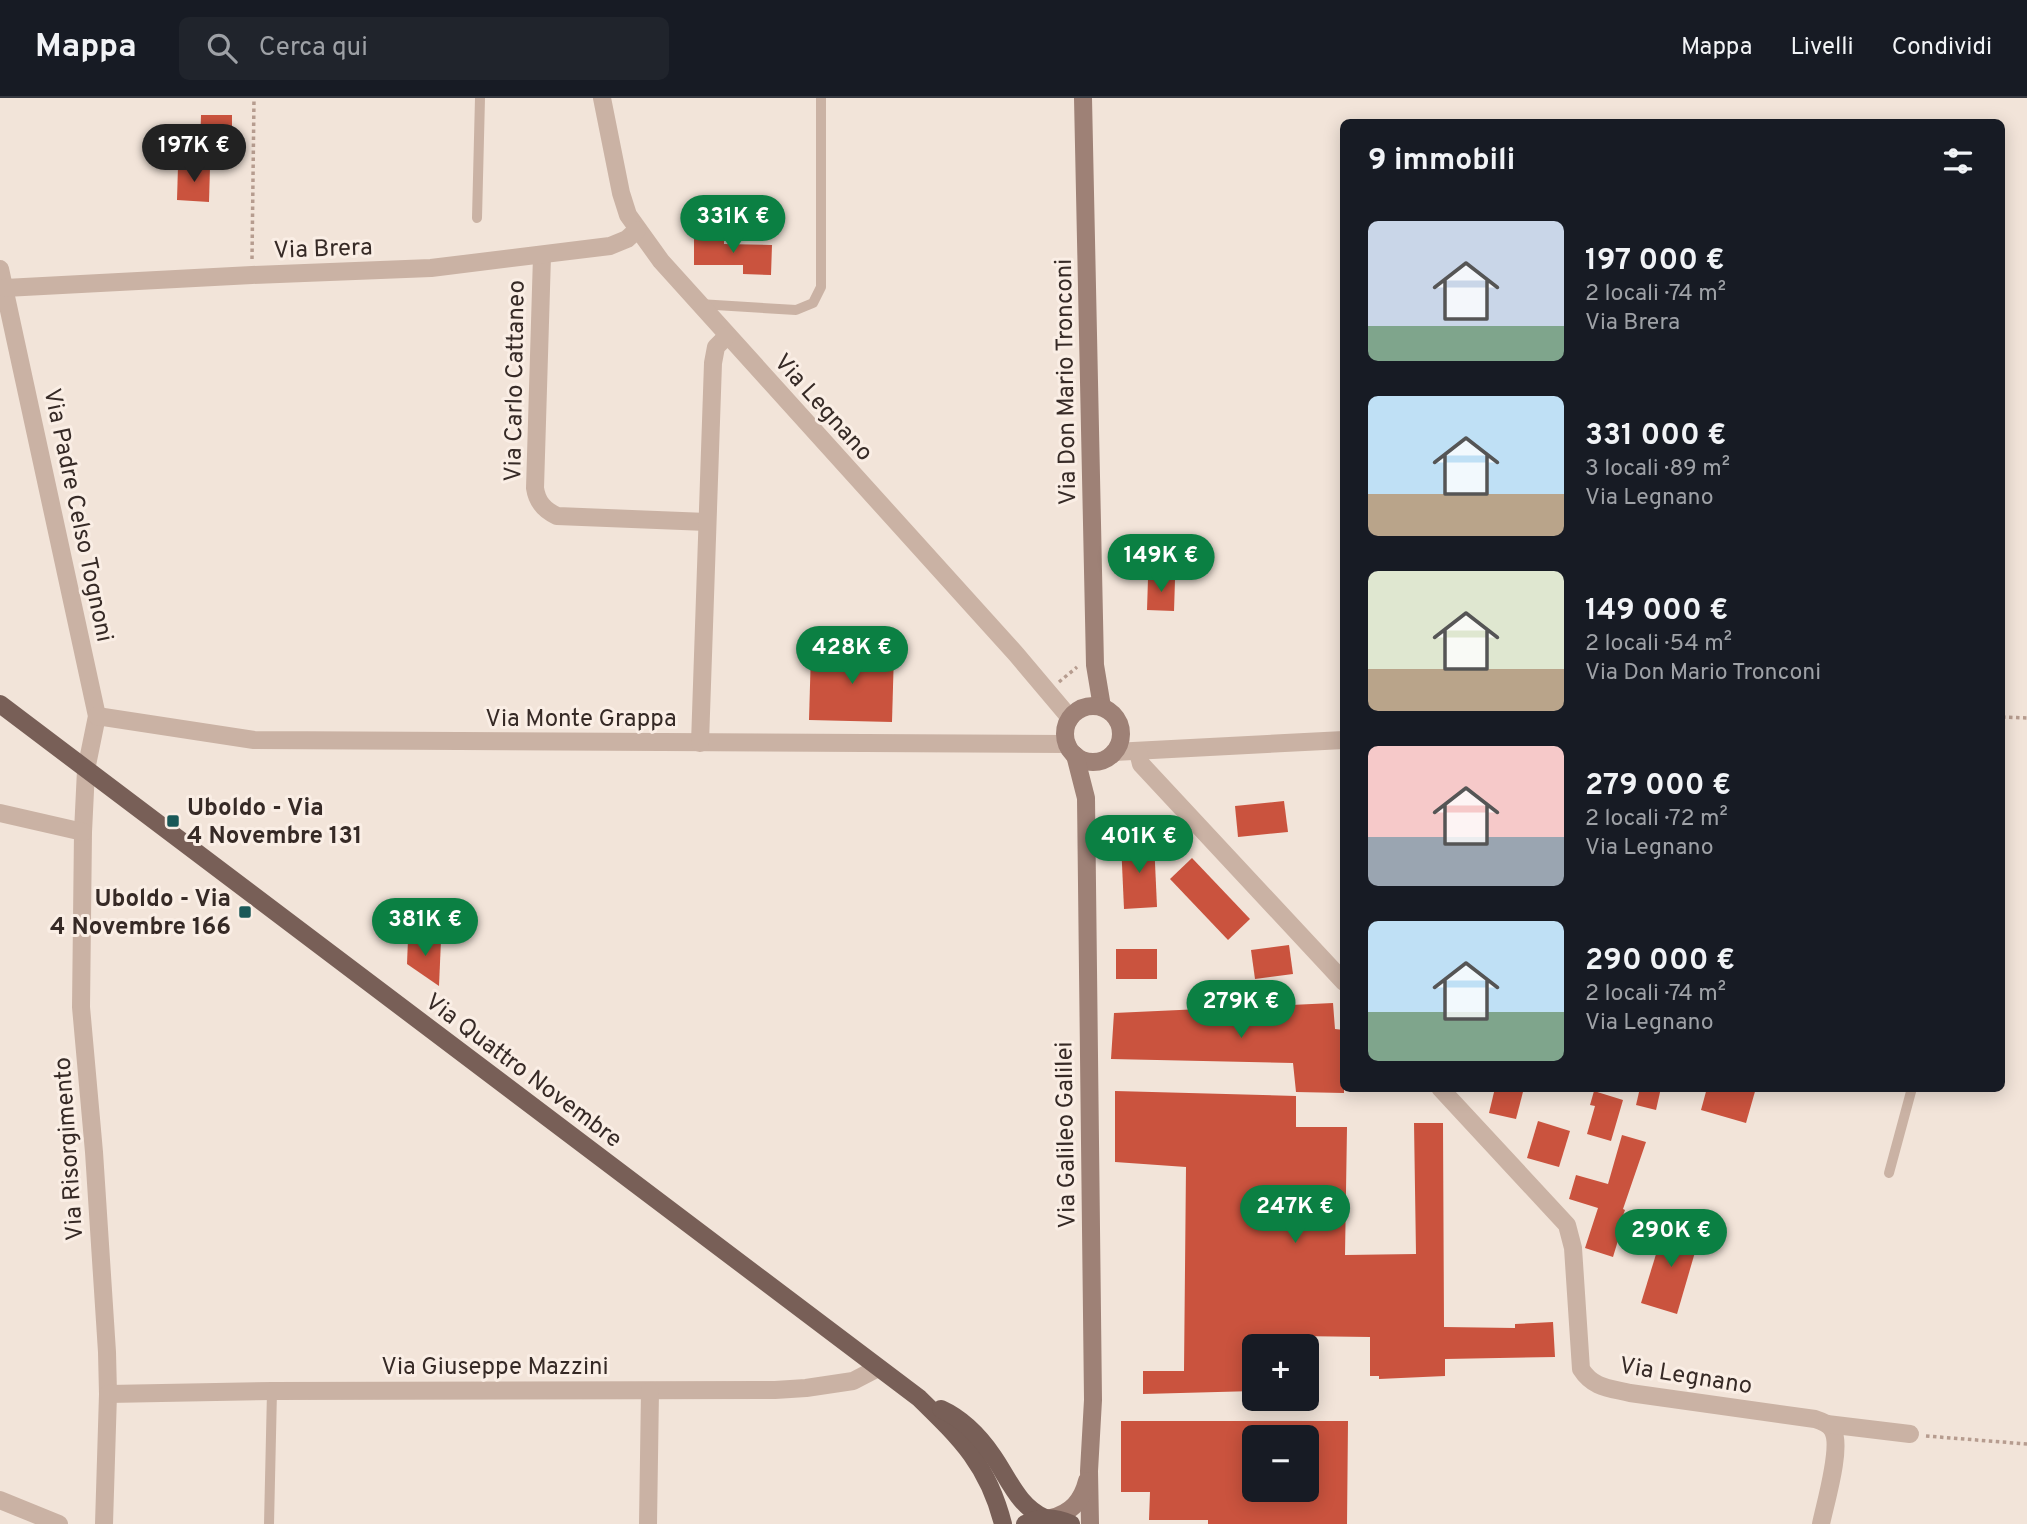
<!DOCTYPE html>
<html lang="it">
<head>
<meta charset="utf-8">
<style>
  body { margin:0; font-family:Overpass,sans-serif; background:#20242c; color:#f1f3f6; height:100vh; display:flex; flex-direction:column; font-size:26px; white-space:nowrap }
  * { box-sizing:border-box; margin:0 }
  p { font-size:23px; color:#9ea1a6 }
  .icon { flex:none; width:38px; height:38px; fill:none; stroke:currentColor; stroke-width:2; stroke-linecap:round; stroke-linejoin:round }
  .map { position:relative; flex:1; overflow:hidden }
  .side { position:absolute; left:1340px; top:21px; width:665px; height:973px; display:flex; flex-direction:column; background:#171b24; border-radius:10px; box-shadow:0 4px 18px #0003 }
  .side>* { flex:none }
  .buttons { position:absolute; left:1242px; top:1236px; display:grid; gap:14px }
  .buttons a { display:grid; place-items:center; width:77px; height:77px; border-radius:10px; background:#171b24; box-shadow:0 4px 18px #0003; font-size:35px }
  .price { position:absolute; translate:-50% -60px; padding:0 16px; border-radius:24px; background:#0b8043; color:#fff; font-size:23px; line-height:46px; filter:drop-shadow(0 2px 4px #0008) }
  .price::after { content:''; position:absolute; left:50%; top:42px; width:21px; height:16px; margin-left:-10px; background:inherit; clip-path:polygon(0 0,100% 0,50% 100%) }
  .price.active { background:#222; color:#fff }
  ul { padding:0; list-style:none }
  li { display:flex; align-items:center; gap:21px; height:175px; padding:0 28px }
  li span { display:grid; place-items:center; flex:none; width:196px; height:140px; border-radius:10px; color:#555 }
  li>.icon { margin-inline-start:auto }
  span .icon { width:84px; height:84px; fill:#fffc; stroke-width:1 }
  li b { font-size:30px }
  h2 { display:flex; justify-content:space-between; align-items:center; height:84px; padding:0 28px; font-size:30px }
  header { display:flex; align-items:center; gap:42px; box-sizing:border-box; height:98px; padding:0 35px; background:#171b24; border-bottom:2px solid #363941 }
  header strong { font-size:33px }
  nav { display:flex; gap:38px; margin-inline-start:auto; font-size:24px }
  .search { width:490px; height:63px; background:#20242c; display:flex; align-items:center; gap:18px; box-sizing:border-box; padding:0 24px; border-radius:10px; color:#9ea1a6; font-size:26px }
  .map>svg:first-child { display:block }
  .building { fill:#ca533e; fill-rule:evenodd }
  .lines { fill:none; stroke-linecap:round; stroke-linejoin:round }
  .path { stroke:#b69c8f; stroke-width:3.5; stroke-dasharray:3.5 3.5; stroke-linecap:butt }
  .lane { stroke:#cab2a4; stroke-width:10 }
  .street { stroke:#cab2a4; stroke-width:18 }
  .secondary { stroke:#9e8176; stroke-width:18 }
  .primary { stroke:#785f57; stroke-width:18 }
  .poi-dot { fill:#1a5857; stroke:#faeee5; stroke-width:2.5 }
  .labels { text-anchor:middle; stroke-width:6; stroke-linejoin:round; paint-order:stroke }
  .street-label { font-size:24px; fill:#362a26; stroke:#faeee5 }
  .poi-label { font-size:24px; font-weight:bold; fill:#362a26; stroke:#faeee5; text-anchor:start }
</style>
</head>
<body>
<header>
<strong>Mappa</strong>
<div class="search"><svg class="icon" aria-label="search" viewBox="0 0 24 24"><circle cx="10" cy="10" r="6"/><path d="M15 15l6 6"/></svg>Cerca qui</div>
<nav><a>Mappa</a><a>Livelli</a><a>Condividi</a></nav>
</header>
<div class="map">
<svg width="2027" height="1426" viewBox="0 0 2027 1426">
  <rect width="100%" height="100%" fill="#f2e4d9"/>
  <!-- building -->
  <g class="building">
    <path d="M201,17H232V53L200,52Z"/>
    <path d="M178,68L210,69L209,104L177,102Z"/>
    <path d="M694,137H724V146L772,147L771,177L743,176V167H694Z"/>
    <path d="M1148,480L1175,481L1174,513L1147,512Z"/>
    <path d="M811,553L894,554L892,624L809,622Z"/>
    <path d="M1284,703L1288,734L1238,739L1235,708Z"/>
    <path d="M1154,743L1157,809L1124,811L1121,744Z"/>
    <path d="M1192,760L1250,821L1228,842L1170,781Z"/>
    <path d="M408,841L441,842L439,888L407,866Z"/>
    <path d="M1289,847L1293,876L1255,881L1251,852Z"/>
    <rect x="1116" y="851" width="41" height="30"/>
    <path d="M1333,905L1335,931L1344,932V995L1296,994L1293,965L1111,961L1114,915Z"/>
    <path d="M1495,990H1524L1516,1021L1489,1015Z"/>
    <path d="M1640,990H1661L1656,1012L1636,1007Z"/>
    <path d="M1707,990H1756L1746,1025L1701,1012Z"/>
    <path d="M1115,993L1296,998V1029H1347L1345,1157L1416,1156L1414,1025H1443L1444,1229L1515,1230V1226L1553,1224L1555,1259L1445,1261V1278L1379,1281V1278H1370V1239L1296,1238V1248H1255V1293L1143,1296V1273H1184L1186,1069L1115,1064Z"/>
    <path d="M1594,993L1623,1002L1611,1043L1587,1036L1595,1008L1590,1007Z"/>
    <path d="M1538,1023L1570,1033L1559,1069L1527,1060Z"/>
    <path d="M1622,1037L1646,1044L1623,1111L1625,1112L1617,1135L1620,1136L1613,1159L1585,1150L1598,1110L1569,1101L1576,1077L1608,1086Z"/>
    <path d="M1665,1127L1700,1137L1677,1216L1641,1205Z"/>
    <path d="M1121,1323H1348L1347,1426H1208V1422H1149L1150,1394H1121ZM1255,1339H1307V1391H1255Z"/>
  </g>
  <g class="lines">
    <!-- path -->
    <g class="path">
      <path d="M252,161L254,0"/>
      <path d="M1059,584L1077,569"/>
      <path d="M2002,619L2027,620"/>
      <path d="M1926,1338L2027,1346"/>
    </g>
    <!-- lane -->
    <g class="lane">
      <path d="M477,120L480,0"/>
      <path d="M699,206L796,212L813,205L821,189V0"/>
      <path d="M1889,1075L1912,990"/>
      <path d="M269,1426L272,1293"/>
    </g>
    <!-- street -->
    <g class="street">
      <path d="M602,0L621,95L628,117L661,163L1016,556L1070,620"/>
      <path d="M542,158L535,390C537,404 544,412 557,418L707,424"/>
      <path d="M0,171L97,618L86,672L83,734L81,909L94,1054L107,1254L108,1296L104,1426"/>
      <path d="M5,190L252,177L431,170L610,148L627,141L637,132"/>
      <path d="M97,618L254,642L1067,646"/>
      <path d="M700,645L713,265L716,249L727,238"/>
      <path d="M1114,654L1344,642"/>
      <path d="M1138,654L1141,666L1344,884"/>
      <path d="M0,715L83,734"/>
      <path d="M1440,990L1567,1127L1573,1150L1581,1271C1593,1290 1609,1290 1630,1295L1815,1321C1821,1323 1830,1326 1833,1333C1842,1350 1825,1406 1821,1426"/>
      <path d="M108,1296L272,1293L775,1292L806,1290L853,1283L878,1270"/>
      <path d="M1827,1326L1910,1336"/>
      <path d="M0,1402L59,1426"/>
      <path d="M648,1426L650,1293"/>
    </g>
    <!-- secondary -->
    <g class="secondary">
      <path d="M1083,0L1095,567L1102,609"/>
      <circle cx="1093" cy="636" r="28"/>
      <path d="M1075,657L1086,700L1093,1302L1089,1373L1090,1426"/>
      <path d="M1051,1420C1071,1415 1082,1403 1087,1383"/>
    </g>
    <!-- primary -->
    <g class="primary">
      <path d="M0,606L919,1300C961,1341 988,1367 1003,1426"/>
      <path d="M941,1311C963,1321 980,1339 993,1358C1009,1381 1018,1408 1045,1420"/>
      <path d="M1025,1426C1040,1418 1056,1419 1071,1426"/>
    </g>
  </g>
  <!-- markers -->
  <g class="poi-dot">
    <rect x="166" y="716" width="14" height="14" rx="3.5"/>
    <rect x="238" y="807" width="14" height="14" rx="3.5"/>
  </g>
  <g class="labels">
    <!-- street labels -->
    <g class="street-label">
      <text transform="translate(323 150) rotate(-2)" y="8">Via Brera</text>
      <text transform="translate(514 283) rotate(-89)" y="8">Via Carlo Cattaneo</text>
      <text transform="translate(1065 284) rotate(-91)" y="8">Via Don Mario Tronconi</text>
      <text transform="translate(824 309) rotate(48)" y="8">Via Legnano</text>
      <text transform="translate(79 417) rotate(78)" y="8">Via Padre Celso Tognoni</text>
      <text x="581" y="628">Via Monte Grappa</text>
      <text transform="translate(524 972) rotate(37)" y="8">Via Quattro Novembre</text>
      <text transform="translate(1065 1037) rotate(-91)" y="8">Via Galileo Galilei</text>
      <text transform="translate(68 1051) rotate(-94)" y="8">Via Risorgimento</text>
      <text x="495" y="1276">Via Giuseppe Mazzini</text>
      <text transform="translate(1686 1277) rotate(9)" y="8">Via Legnano</text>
    </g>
    <!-- poi labels -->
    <g class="poi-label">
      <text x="187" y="717">Uboldo - Via<tspan x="187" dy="28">4 Novembre 131</tspan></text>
      <text x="231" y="808" text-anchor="end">Uboldo - Via<tspan x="231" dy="28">4 Novembre 166</tspan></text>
    </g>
  </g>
</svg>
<div class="buttons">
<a>+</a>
<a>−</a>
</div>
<b class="price active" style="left:194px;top:86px">197K €</b>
<b class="price" style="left:733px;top:157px">331K €</b>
<b class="price" style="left:1161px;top:496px">149K €</b>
<b class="price" style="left:852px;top:588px">428K €</b>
<b class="price" style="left:1139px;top:777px">401K €</b>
<b class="price" style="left:425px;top:860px">381K €</b>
<b class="price" style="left:1241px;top:942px">279K €</b>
<b class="price" style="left:1295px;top:1147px">247K €</b>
<b class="price" style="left:1671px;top:1171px">290K €</b>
<section class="side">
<h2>9 immobili<svg class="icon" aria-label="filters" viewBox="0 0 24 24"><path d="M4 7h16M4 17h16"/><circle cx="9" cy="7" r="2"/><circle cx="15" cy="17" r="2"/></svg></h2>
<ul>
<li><span style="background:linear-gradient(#c9d6e8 75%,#7fa58c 0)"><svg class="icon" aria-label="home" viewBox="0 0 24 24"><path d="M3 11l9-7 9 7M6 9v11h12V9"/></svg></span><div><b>197 000 €</b><p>2 locali · 74 m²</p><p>Via Brera</p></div></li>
<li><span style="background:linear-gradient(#bfe0f5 70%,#b9a48a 0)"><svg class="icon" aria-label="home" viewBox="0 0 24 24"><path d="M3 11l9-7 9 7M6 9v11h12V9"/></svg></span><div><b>331 000 €</b><p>3 locali · 89 m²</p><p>Via Legnano</p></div></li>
<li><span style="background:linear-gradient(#dfe7d0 70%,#b9a48a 0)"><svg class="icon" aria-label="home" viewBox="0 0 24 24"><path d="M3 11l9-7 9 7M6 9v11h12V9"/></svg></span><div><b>149 000 €</b><p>2 locali · 54 m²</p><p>Via Don Mario Tronconi</p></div></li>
<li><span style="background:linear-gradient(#f6c9c9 65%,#9aa5b1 0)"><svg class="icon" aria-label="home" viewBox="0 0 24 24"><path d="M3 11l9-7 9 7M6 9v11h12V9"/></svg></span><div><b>279 000 €</b><p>2 locali · 72 m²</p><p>Via Legnano</p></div></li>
<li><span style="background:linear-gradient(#bfe0f5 65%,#7fa58c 0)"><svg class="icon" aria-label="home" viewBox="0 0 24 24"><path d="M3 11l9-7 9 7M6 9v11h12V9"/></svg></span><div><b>290 000 €</b><p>2 locali · 74 m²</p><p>Via Legnano</p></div></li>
</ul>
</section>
</div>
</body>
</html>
